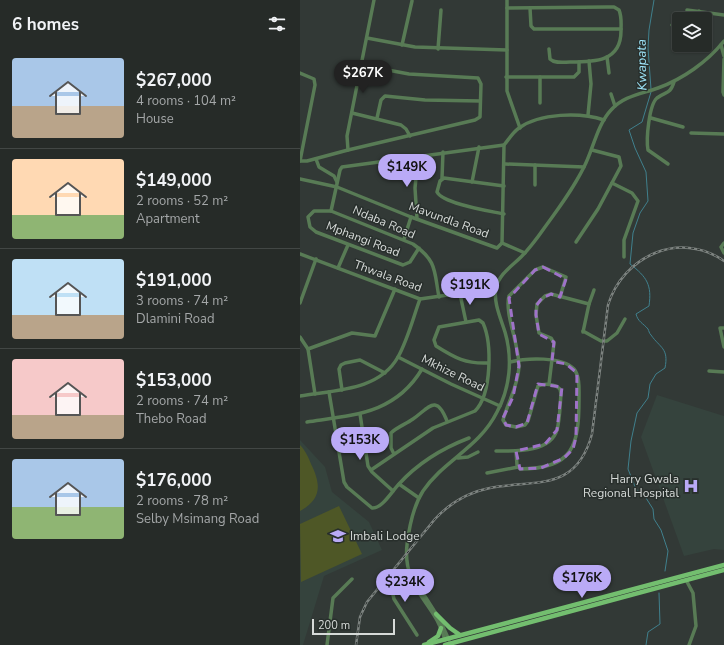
<!DOCTYPE html>
<html lang="en">
<head>
<meta charset="utf-8">
<style>
  body { margin:0; font-family:"Nunito Sans",sans-serif; background:#2e3330; color:#f1f3f6; height:100vh; display:flex; flex-direction:column; font-size:15px; white-space:nowrap }
  * { box-sizing:border-box; margin:0 }
  p { font-size:13px; color:#a4a7a8 }
  .icon { flex:none; width:22px; height:22px; fill:none; stroke:currentColor; stroke-width:2; stroke-linecap:round; stroke-linejoin:round }
  .map { position:relative; flex:1; overflow:hidden }
  .details { display:flex; flex-direction:column; background:#262b28; width:300px }
  .details>* { flex:none }
  .buttons { position:absolute; left:372px; top:12px; display:grid; gap:8px }
  .buttons a { display:grid; place-items:center; width:40px; height:40px; border-radius:4px; background:#262b28; box-shadow:0 1px 3px #0004,0 0 0 1px #424745; font-size:20px }
  .scale { position:absolute; left:12px; bottom:10px; width:83px; box-sizing:border-box; padding-left:4px; border:2px solid #d6dad8; border-top:0; font-size:11px; line-height:14px; white-space:nowrap; color:#d6dad8; -webkit-text-stroke:3px #282f2c; paint-order:stroke }
  .price { position:absolute; translate:-50% -34px; padding:0 9px; border-radius:14px; background:#baaaf6; color:#111; font-size:13px; line-height:26px; filter:drop-shadow(0 1px 2px #0008) }
  .price::after { content:''; position:absolute; left:50%; top:24px; width:12px; height:9px; margin-left:-6px; background:inherit; clip-path:polygon(0 0,100% 0,50% 100%) }
  .price.active { background:#222; color:#fff }
  ul { padding:0; list-style:none }
  li { display:flex; align-items:center; gap:12px; height:100px; padding:0 12px }
  li+li { border-top:1px solid #424745 }
  li span { display:grid; place-items:center; flex:none; width:112px; height:80px; border-radius:4px; color:#555 }
  li>.icon { margin-inline-start:auto }
  span .icon { width:48px; height:48px; fill:#fffc; stroke-width:1 }
  li b { font-size:17px }
  h2 { display:flex; justify-content:space-between; align-items:center; height:48px; padding:0 12px; font-size:17px }
  main { display:flex; flex:1; min-height:0 }
  .map>svg:first-child { display:block }
  .built { fill:#35433d }
  .green { fill:#4e5726 }
  .lines { fill:none; stroke-linecap:round; stroke-linejoin:round }
  .stream { stroke:#40808d; stroke-width:1 }
  .minor { stroke:#587b55; stroke-width:3.5 }
  .major { stroke:#73be6f; stroke-width:4.5 }
  .rail-casing { stroke:#7d8380; stroke-width:2.5 }
  .rail { stroke:#282f2c; stroke-width:1; stroke-dasharray:3; stroke-linecap:butt }
  .marked { fill:none; stroke:#9f72c9; stroke-width:3; stroke-dasharray:8 5; stroke-linejoin:round }
  .labels { text-anchor:middle; stroke-width:3; stroke-linejoin:round; paint-order:stroke }
  .street-label { font-size:12px; fill:#d6dad8; stroke:#282f2c }
  .poi-label { font-size:12px; fill:#d6dad8; stroke:#282f2c; text-anchor:end }
  .water-label { font-size:13px; font-style:italic; fill:#9ee5fa; stroke:#282f2c }
</style>
</head>
<body>
<main>
<section class="details">
<h2>6 homes<svg class="icon" aria-label="filters" viewBox="0 0 24 24"><path d="M4 7h16M4 17h16"/><circle cx="9" cy="7" r="2"/><circle cx="15" cy="17" r="2"/></svg></h2>
<ul>
<li><span style="background:linear-gradient(#a9c7e8 60%,#b9a48a 0)"><svg class="icon" aria-label="home" viewBox="0 0 24 24"><path d="M3 11l9-7 9 7M6 9v11h12V9"/></svg></span><div><b>$267,000</b><p>4 rooms · 104 m²</p><p>House</p></div></li>
<li><span style="background:linear-gradient(#ffd9b3 70%,#8fb573 0)"><svg class="icon" aria-label="home" viewBox="0 0 24 24"><path d="M3 11l9-7 9 7M6 9v11h12V9"/></svg></span><div><b>$149,000</b><p>2 rooms · 52 m²</p><p>Apartment</p></div></li>
<li><span style="background:linear-gradient(#bfe0f5 70%,#b9a48a 0)"><svg class="icon" aria-label="home" viewBox="0 0 24 24"><path d="M3 11l9-7 9 7M6 9v11h12V9"/></svg></span><div><b>$191,000</b><p>3 rooms · 74 m²</p><p>Dlamini Road</p></div></li>
<li><span style="background:linear-gradient(#f6c9c9 70%,#b9a48a 0)"><svg class="icon" aria-label="home" viewBox="0 0 24 24"><path d="M3 11l9-7 9 7M6 9v11h12V9"/></svg></span><div><b>$153,000</b><p>2 rooms · 74 m²</p><p>Thebo Road</p></div></li>
<li><span style="background:linear-gradient(#a9c7e8 60%,#8fb573 0)"><svg class="icon" aria-label="home" viewBox="0 0 24 24"><path d="M3 11l9-7 9 7M6 9v11h12V9"/></svg></span><div><b>$176,000</b><p>2 rooms · 78 m²</p><p>Selby Msimang Road</p></div></li>
</ul>
</section>
<div class="map">
<svg width="424" height="645" viewBox="0 0 424 645">
  <rect width="100%" height="100%" fill="#323936"/>
  <!-- built -->
  <g class="built">
    <path d="M357,395L424,416V550L414,549L384,556L341,437Z"/>
    <path d="M0,440L25,467L32,492L69,522L82,550L24,576L3,645H0Z"/>
  </g>
  <!-- green -->
  <g class="green">
    <path d="M0,445C5,450 9,458 11,464C21,484 22,499 0,511Z"/>
    <path d="M39,506L62,554L1,582L0,524Z"/>
  </g>
  <g class="lines">
    <!-- stream -->
    <g class="stream">
      <path d="M351,89L348,48L349,30L354,0"/>
      <path d="M351,92L342,122L329,130L335,148L346,172L348,201L340,213L333,233L330,264C347,277 352,285 349,306L336,314C338,322 343,323 348,329C349,331 349,333 351,335C360,348 369,348 365,368L356,374L350,384L348,398L337,413L331,441L328,469L336,489L346,498L353,509L354,519L361,530L368,551L365,571"/>
      <path d="M346,645L348,632L360,624L359,593"/>
    </g>
    <!-- minor -->
    <g class="minor">
      <path d="M207,0V91L220,128"/>
      <path d="M207,8L307,7H314L319,10C322,17 321,24 321,31C321,62 294,62 270,62C264,62 255,64 250,59L249,49"/>
      <path d="M230,8L231,26L234,29H321"/>
      <path d="M387,10L424,15"/>
      <path d="M399,19V11"/>
      <path d="M372,25L379,26"/>
      <path d="M67,38L115,47L207,50"/>
      <path d="M102,45L112,1"/>
      <path d="M421,45L424,56"/>
      <path d="M138,49L141,10"/>
      <path d="M307,57L309,73"/>
      <path d="M424,59L423,92L424,95"/>
      <path d="M0,73L14,79L15,85L0,161"/>
      <path d="M206,77H274L279,72V62"/>
      <path d="M311,94L315,106"/>
      <path d="M240,103V77"/>
      <path d="M52,113L101,125L106,129L110,136"/>
      <path d="M288,115L291,84L289,61"/>
      <path d="M77,118L81,100L85,96L125,100L180,101"/>
      <path d="M351,118L383,127"/>
      <path d="M391,133L424,134"/>
      <path d="M48,150L47,136L74,0"/>
      <path d="M116,157L117,167L115,188L117,219"/>
      <path d="M16,159L19,167L34,176L37,182"/>
      <path d="M0,161H7L48,150L175,120L180,117L181,84L178,78L109,74L61,65"/>
      <path d="M205,164L284,167"/>
      <path d="M368,164L348,150C346,139 349,105 357,98C366,91 370,95 374,82"/>
      <path d="M142,178L143,152"/>
      <path d="M0,179L37,187L111,217L197,248L202,243L204,145C209,139 213,132 219,128C240,113 280,112 304,120"/>
      <path d="M172,182L179,147"/>
      <path d="M312,183L332,193L338,201L324,240V257"/>
      <path d="M235,185V165"/>
      <path d="M31,211L40,170L42,167L204,145"/>
      <path d="M204,214C190,211 143,204 137,192L140,181L144,178L204,186"/>
      <path d="M104,239L111,217"/>
      <path d="M276,242L298,209L321,166L319,157L292,150"/>
      <path d="M202,243L225,253"/>
      <path d="M424,243L421,247L424,253"/>
      <path d="M119,248L110,262L103,265L16,232L10,227L8,217L14,211H31L113,244C137,261 134,270 139,297"/>
      <path d="M0,254L120,299L196,288"/>
      <path d="M38,268L48,245"/>
      <path d="M160,294L166,322"/>
      <path d="M0,303L16,259"/>
      <path d="M424,328H420L424,347"/>
      <path d="M283,331L301,341H307L317,333L325,319"/>
      <path d="M283,332L289,304L294,290"/>
      <path d="M0,337L8,349L15,394"/>
      <path d="M8,349L52,333L75,336L95,289"/>
      <path d="M98,357L151,384L200,406"/>
      <path d="M210,362C226,358 262,356 274,369C280,376 279,390 279,399C279,446 273,469 220,469L217,465L216,451"/>
      <path d="M409,371L424,372"/>
      <path d="M249,384L254,343L251,338L239,333L236,315L237,304L245,296L251,294L289,304"/>
      <path d="M42,390L39,369L41,365L45,363L60,360L85,373"/>
      <path d="M29,392L44,482L47,487L72,508C82,509 92,491 99,484C118,463 143,448 169,438"/>
      <path d="M0,396C34,390 79,391 98,357C108,339 113,318 120,299"/>
      <path d="M60,414L68,466L72,472L93,491"/>
      <path d="M7,422C54,415 95,414 122,369"/>
      <path d="M196,451C214,451 250,453 257,430C260,419 260,405 261,394L260,389C255,384 245,383 238,386L228,421L225,425L216,427L206,425L203,420C208,402 218,386 219,367C220,347 204,313 209,296L235,270L243,267L266,277L260,297"/>
      <path d="M94,454L91,448V433C97,427 106,424 113,419C128,409 136,392 147,421"/>
      <path d="M158,458L168,457L178,452"/>
      <path d="M71,470L133,428L175,411C192,394 192,343 183,323L179,320L139,327L134,340L136,346C155,358 166,364 188,363"/>
      <path d="M187,473L218,467"/>
      <path d="M99,484L119,498"/>
      <path d="M109,570L96,582L92,591L94,599L117,635"/>
      <path d="M112,576L140,620L149,640"/>
      <path d="M386,580L393,593L396,626L389,645"/>
      <path d="M145,640C136,604 102,589 107,545C109,528 114,505 123,491C144,460 179,448 197,412C210,388 213,359 205,332C201,319 193,302 196,288C199,274 212,266 221,257C230,248 238,237 245,227C259,208 273,189 284,167C293,150 297,125 311,110C323,96 341,94 358,88C383,79 407,62 424,41"/>
      <path d="M27,645L33,598L52,579"/>
    </g>
    <!-- major -->
    <g class="major">
      <path d="M136,614L150,628L160,635"/>
      <path d="M129,642L138,636L141,628"/>
      <path d="M124,645L424,565"/>
      <path d="M145,645L424,570"/>
    </g>
    <defs>
      <path id="rail" d="M56,645L60,617L67,602L135,519C150,503 169,492 190,488C235,479 276,493 292,434L308,305C323,256 380,230 424,261"/>
    </defs>
    <!-- rail casing -->
    <use href="#rail" class="rail-casing"/>
    <!-- rail -->
    <use href="#rail" class="rail"/>
  </g>
  <!-- marked area -->
  <path class="marked" d="M243,267L266,279L260,297L251,294L242,298L236,306V315L239,334L254,342L252,361L266,364L277,373L276,437L273,449L264,458L241,468L220,469L216,451L245,444L257,430L262,387L238,384L227,423L216,427L206,425L203,418L213,397L219,366L209,298L235,270Z"/>
  <!-- icons -->
  <defs>
    <symbol id="hospital-bare" viewBox="-9 -9 18 18"><path d="M-5-5h3v3.5h4V-5h3V5h-3V1.5h-4V5h-3Z" fill="#baaaf6" stroke="#282f2c" stroke-width="2.5" paint-order="stroke"/></symbol>
    <symbol id="school-bare" viewBox="-9 -9 18 18"><path d="M0-5L7-2L0 1L-7-2ZM-4 1L0 2.5L4 1V4Q0 6-4 4Z" fill="#baaaf6" stroke="#282f2c" stroke-width="2.5" paint-order="stroke"/></symbol>
  </defs>
  <g fill-rule="evenodd">
    <use href="#hospital-bare" x="380" y="475" width="22" height="22"/>
    <use href="#school-bare" x="27" y="525" width="22" height="22"/>
  </g>
  <g class="labels">
    <!-- street labels -->
    <g class="street-label">
      <text transform="translate(149 220) rotate(20)" y="4">Mavundla Road</text>
      <text transform="translate(84 222) rotate(23)" y="4">Ndaba Road</text>
      <text transform="translate(63 239) rotate(21)" y="4">Mphangi Road</text>
      <text transform="translate(88 276) rotate(20)" y="4">Thwala Road</text>
      <text transform="translate(153 373) rotate(26)" y="4">Mkhize Road</text>
    </g>
    <!-- poi labels -->
    <g class="poi-label">
      <text x="379" y="483">Harry Gwala<tspan x="379" dy="14">Regional Hospital</tspan></text>
      <text x="50" y="540" text-anchor="start">Imbali Lodge</text>
    </g>
    <!-- water labels -->
    <g class="water-label">
      <text transform="translate(341 65) rotate(-91)" y="5">Kwapata</text>
    </g>
  </g>
</svg>
<div class="buttons">
<a><svg class="icon" aria-label="layers" viewBox="0 0 24 24"><path d="M12 4l9 5-9 5-9-5zM3 14l9 5 9-5"/></svg></a>
</div>
<div class="scale">200 m</div>
<b class="price active" style="left:63px;top:94px">$267K</b>
<b class="price" style="left:107px;top:188px">$149K</b>
<b class="price" style="left:170px;top:306px">$191K</b>
<b class="price" style="left:60px;top:461px">$153K</b>
<b class="price" style="left:282px;top:599px">$176K</b>
<b class="price" style="left:105px;top:603px">$234K</b>
</div>
</main>
</body>
</html>
